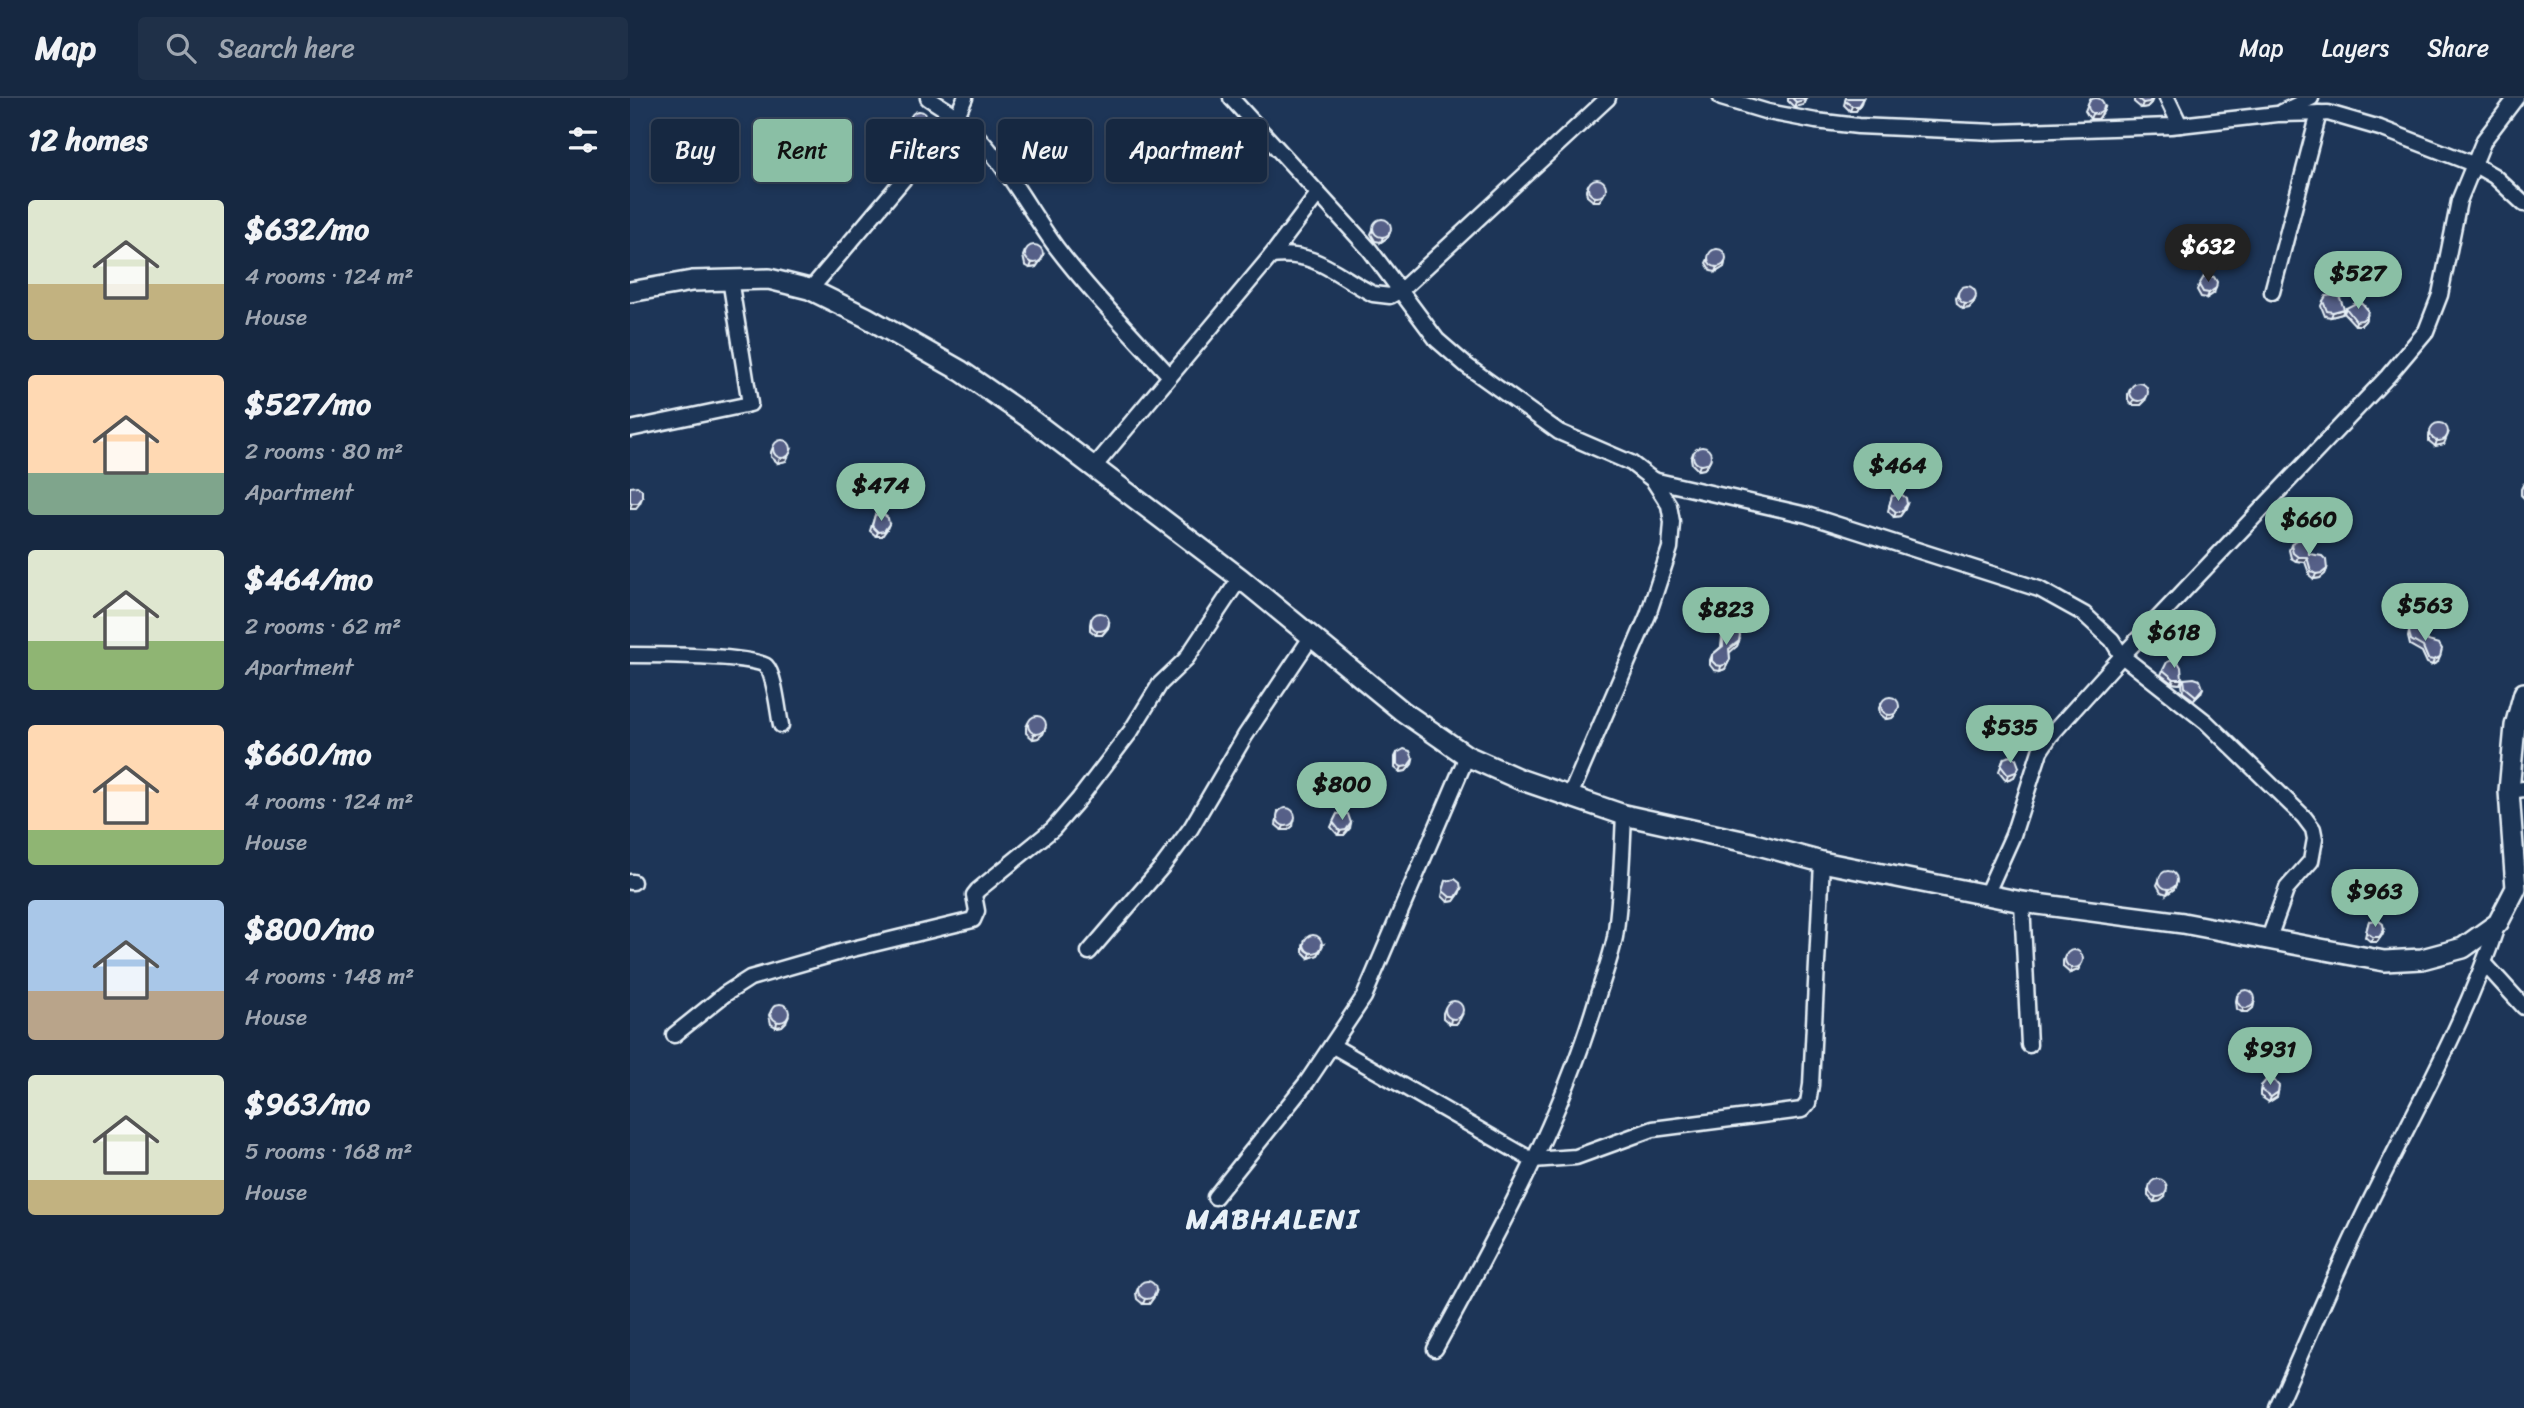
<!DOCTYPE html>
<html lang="en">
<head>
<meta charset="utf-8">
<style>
  body { margin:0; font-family:Sriracha,sans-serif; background:#1f3048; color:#f1f3f6; height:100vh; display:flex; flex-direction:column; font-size:26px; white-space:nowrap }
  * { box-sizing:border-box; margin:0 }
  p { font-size:23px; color:#9ea6b1 }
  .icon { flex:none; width:38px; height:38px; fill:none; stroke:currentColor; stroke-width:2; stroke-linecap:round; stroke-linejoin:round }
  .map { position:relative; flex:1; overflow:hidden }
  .sheet { display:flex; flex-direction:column; background:#162841; width:630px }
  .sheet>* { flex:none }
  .banner { position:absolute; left:21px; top:21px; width:665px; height:63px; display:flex; gap:14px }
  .price { position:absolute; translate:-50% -60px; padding:0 16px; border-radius:24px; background:#8abfa5; color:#111; font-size:23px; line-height:46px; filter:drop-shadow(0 2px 4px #0008) }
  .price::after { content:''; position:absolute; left:50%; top:42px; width:21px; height:16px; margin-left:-10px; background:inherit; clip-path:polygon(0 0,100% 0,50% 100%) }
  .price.current { background:#222; color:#fff }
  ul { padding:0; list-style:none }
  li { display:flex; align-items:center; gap:21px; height:175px; padding:0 28px }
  li span { display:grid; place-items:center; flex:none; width:196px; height:140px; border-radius:7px; color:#555 }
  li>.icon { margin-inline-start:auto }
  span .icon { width:84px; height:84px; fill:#fffc; stroke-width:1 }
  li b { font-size:30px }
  h2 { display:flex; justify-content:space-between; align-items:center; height:84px; padding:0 28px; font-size:30px }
  .chip { padding:0 24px; border-radius:7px; background:#162841; box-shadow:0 4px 10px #0003,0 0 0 2px #35445a; font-size:24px; line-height:63px }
  .chip.current { background:#8abfa5; color:#111 }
  header { display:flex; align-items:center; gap:42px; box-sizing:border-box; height:98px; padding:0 35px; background:#162841; border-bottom:2px solid #35445a }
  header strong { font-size:33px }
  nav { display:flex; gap:38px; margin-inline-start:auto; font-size:24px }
  .search { width:490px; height:63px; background:#1f3048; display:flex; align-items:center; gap:18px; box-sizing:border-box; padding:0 24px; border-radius:7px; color:#9ea6b1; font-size:26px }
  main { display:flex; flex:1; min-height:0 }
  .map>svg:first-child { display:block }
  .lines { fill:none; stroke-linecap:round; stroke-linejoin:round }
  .street-casing { stroke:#e8f1f8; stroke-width:19 }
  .secondary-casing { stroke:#e8f1f8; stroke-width:24 }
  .street { stroke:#1d3557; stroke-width:14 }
  .secondary { stroke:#1d3557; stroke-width:19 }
  .wall { fill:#4a5375; stroke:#e8f1f8; stroke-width:2 }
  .shaded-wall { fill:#3c445f; stroke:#e8f1f8; stroke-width:2 }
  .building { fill:#566188; stroke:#e8f1f8; stroke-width:2 }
  .labels { text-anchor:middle; stroke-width:5; stroke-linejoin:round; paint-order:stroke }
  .district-label { font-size:28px; font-weight:bold; letter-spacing:2px; fill:#e8f1f8; stroke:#1d3557 }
</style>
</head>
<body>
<header>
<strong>Map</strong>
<div class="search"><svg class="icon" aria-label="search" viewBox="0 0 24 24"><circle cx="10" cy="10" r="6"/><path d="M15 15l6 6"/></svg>Search here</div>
<nav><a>Map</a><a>Layers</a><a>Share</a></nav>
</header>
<main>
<section class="sheet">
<h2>12 homes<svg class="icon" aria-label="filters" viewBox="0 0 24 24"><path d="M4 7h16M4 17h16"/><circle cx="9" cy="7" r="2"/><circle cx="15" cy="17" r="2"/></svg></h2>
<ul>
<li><span style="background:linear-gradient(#dfe7d0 60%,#c2b280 0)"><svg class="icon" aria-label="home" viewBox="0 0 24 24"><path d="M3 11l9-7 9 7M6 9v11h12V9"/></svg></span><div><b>$632/mo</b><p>4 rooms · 124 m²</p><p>House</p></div></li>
<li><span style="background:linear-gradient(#ffd9b3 70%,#7fa58c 0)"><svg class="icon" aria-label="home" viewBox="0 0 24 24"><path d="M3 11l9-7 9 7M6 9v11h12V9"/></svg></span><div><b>$527/mo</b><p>2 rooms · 80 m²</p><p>Apartment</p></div></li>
<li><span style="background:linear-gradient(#dfe7d0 65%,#8fb573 0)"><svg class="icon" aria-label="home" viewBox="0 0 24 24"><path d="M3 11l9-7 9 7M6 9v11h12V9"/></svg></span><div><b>$464/mo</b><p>2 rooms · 62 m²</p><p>Apartment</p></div></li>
<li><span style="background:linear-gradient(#ffd9b3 75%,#8fb573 0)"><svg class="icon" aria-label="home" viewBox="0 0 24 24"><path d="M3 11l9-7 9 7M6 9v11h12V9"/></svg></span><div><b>$660/mo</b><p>4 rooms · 124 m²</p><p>House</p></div></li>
<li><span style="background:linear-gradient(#a9c7e8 65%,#b9a48a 0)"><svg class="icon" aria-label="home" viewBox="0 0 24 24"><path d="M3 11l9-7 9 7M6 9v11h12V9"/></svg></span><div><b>$800/mo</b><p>4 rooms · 148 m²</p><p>House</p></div></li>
<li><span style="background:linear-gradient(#dfe7d0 75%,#c2b280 0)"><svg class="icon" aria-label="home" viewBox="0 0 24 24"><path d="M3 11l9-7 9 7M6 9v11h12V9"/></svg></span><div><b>$963/mo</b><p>5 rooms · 168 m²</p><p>House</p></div></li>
</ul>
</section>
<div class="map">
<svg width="1894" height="1310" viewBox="0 0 1894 1310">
  <rect width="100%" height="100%" fill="#1d3557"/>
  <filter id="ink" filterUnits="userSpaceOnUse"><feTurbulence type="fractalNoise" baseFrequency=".0143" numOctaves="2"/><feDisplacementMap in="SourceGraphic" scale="14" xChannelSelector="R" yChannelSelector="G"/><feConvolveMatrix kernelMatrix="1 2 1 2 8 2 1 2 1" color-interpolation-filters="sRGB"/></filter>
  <g filter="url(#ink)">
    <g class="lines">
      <defs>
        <g id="street">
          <path d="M298,0C308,7 320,13 329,21C371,56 394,105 426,149C460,194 501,235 540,278"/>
          <path d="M601,0L740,152L807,242L837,268L929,334L1001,365L1023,382L1039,407L1042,424L1040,450L1018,517L939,700"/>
          <path d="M1091,0L1138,14L1186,23L1228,28L1365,34L1541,28L1647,16L1698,15L1750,30L1843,66L1864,78L1894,106"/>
          <path d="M1537,0L1550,27"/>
          <path d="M1652,14L1681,0"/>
          <path d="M641,158C688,153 705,177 743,196L760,198L771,192L978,0"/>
          <path d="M179,193L327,18L335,0"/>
          <path d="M1642,194L1689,15"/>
          <path d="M0,331L120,306L100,181"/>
          <path d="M464,369L641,158L688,96"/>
          <path d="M1023,382L1177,417L1409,491L1454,516L1482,542L1492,558L1576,624L1674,719L1683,731L1685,741L1681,763L1657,790L1639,840"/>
          <path d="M0,557C21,557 125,557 136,568C145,577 148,614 151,627"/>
          <path d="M1879,693L1894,691"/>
          <path d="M0,784H3"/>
          <path d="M1356,797L1383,737L1410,653L1420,638L1492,558L1758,278L1796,233L1810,197L1829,103L1854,42L1886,0"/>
          <path d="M1392,804L1399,947"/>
          <path d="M459,854L532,769L561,730L615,638L682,538"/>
          <path d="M1855,866L1894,909"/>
          <path d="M44,937L95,896L120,880L214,853L343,822L347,813L344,797L348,792L423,731L449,701L501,633L530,586L556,561L610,480"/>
          <path d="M703,948L902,1062L946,1059L1023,1031L1172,1012L1178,1005L1181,987L1192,764"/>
          <path d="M585,1099L677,984L734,899L837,658"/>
          <path d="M805,1251C866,1139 931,1023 967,900C973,880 981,859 985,839C991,799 992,758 994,717"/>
          <path d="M1647,1310C1675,1247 1702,1183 1732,1120C1779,1022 1834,929 1868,825"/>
        </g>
        <path id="secondary" d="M0,194L62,183L139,181L179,191L236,219L331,273L399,320L610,480L772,613L837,658L889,681L994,717L1121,745L1192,764L1392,804L1553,825L1754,863L1792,861L1833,850L1868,825L1886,790L1879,693L1885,628L1894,595"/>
      </defs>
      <!-- street casing -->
      <use href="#street" class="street-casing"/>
      <!-- secondary casing -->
      <use href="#secondary" class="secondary-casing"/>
      <!-- street -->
      <use href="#street" class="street"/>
      <!-- secondary -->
      <use href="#secondary" class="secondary"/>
    </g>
    <!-- wall -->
    <g class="wall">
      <path d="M1158,0H1176L1173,7L1164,9L1158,3Z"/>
      <path d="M1216,0L1231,5L1226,13H1220L1214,7Z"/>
      <path d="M1504,0H1523L1521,5L1517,9L1511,10L1504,4Z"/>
      <path d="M1460,1L1475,9L1473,14L1468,21H1460L1455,13Z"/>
      <path d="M280,20L297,26L295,31L291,35L285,36L279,31L278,25Z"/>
      <path d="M597,50L613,60L611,65L604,69L598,68L594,61Z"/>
      <path d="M958,87L975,94L973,98L969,103H963L957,98L956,92Z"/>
      <path d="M747,123L760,134L758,139L751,144L745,143L741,136Z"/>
      <path d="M395,153L413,157L411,162L406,169L400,170L395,167L393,158Z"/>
      <path d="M1082,153L1095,164L1094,169L1086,174L1081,173L1076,165Z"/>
      <path d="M1569,187L1584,195L1577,200L1571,199L1567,192Z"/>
      <path d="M1328,195L1345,201L1343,206L1339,210L1333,211L1327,206L1326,200Z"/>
      <path d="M1693,203L1712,216L1701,219L1695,218L1691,208Z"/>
      <path d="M1716,210L1737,218L1735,223L1731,227H1725L1714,215Z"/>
      <path d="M1500,291L1515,303L1511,307H1502L1498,302V296Z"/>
      <path d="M1801,332L1814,346L1805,348L1799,343V337Z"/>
      <path d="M143,349L161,352L156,363L148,365L141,359V354Z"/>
      <path d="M1063,355L1078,367L1074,371L1068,372L1062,366L1061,360Z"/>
      <path d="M1894,385V400L1891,397V391Z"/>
      <path d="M1262,398L1275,411L1270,418L1264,419L1258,413Z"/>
      <path d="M245,417L257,431L252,438H246L240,433Z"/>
      <path d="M1661,447L1679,456L1697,471L1695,476L1690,480L1684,481L1680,478L1675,464L1666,463L1661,460L1659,452Z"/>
      <path d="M461,521L479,525L478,530L472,537H466L460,532V526Z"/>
      <path d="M1093,534L1109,543L1107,548L1099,554L1100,561L1095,571L1090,573L1084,572L1080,567V562L1082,557L1091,549L1092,539Z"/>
      <path d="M1779,534L1798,543L1808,564L1802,567L1797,565L1792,554L1780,547L1778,539Z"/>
      <path d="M1533,572L1552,581L1550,586L1542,585L1531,577Z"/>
      <path d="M1554,581L1571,595L1564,602L1553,594L1552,586Z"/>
      <path d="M1251,605L1268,612L1266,616L1262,620L1256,621L1250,616L1249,610Z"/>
      <path d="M398,625L415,631L413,636L408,640L403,641L396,635V629Z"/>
      <path d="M767,655L783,661L782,666L776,673L770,674L765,670V659Z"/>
      <path d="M1374,660L1389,669L1384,679L1376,682L1369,673Z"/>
      <path d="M648,713L663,728L658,732H652L646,727Z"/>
      <path d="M707,716L720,730L714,737H708L701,729Z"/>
      <path d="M1532,775L1546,786L1544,791L1537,796L1531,794L1527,787Z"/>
      <path d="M816,783L831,791L829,796L824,803L818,804L812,798Z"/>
      <path d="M1739,823L1754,832L1752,837L1747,844H1741L1735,839Z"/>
      <path d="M675,843L691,852L688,857L679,860L673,854V848Z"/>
      <path d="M1435,858L1451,867L1448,872L1440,875L1433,869V863Z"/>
      <path d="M1607,898L1624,905L1623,910L1618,914H1612L1607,911L1606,903Z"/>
      <path d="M815,910L830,921L826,926H820L813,920V915Z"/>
      <path d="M141,913L156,924L152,928L146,929L141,926L139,917Z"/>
      <path d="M1631,988L1648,994L1647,999L1639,1004L1630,998V993Z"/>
      <path d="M1520,1088L1535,1099L1530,1103L1524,1104L1518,1098V1092Z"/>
      <path d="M508,1190L526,1194L524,1199L519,1206H513L507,1201L506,1195Z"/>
    </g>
    <!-- shaded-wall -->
    <g class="shaded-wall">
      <path d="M1176,0L1173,7L1164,9L1166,4Z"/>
      <path d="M1233,0L1231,5L1226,13H1220L1222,8Z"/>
      <path d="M1523,0L1521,5L1517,9L1511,10L1513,5Z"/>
      <path d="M1475,9L1473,14L1468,21H1460L1462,16Z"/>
      <path d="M297,26L295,31L291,35L285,36L287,31Z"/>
      <path d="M613,60L611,65L604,69L605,65Z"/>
      <path d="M975,94L973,98L969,103H963L965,99Z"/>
      <path d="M760,134L758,139L751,144L753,139Z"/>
      <path d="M413,157L411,162L406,169L400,170L402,165Z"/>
      <path d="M1095,164L1094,169L1086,174L1088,169Z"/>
      <path d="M1586,190L1584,195L1577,200L1579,195Z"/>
      <path d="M1345,201L1343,206L1339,210L1333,211L1335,206Z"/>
      <path d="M1714,211L1712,216L1701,219L1703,214Z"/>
      <path d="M1737,218L1735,223L1731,227H1725L1726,223Z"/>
      <path d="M1517,298L1515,303L1511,307H1502L1504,302Z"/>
      <path d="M1818,336L1814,346L1805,348L1807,343Z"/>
      <path d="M161,352L156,363L148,365L150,360Z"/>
      <path d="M1080,362L1078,367L1074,371L1068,372L1070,367Z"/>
      <path d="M12,400L10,405L6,410H0L2,405Z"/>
      <path d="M1277,406L1275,411L1270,418L1264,419L1266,414Z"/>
      <path d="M259,426L257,431L252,438H246L248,434Z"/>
      <path d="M1668,459H1677L1675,464L1666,463Z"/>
      <path d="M1697,471L1695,476L1690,480L1684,481L1686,476Z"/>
      <path d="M479,525L478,530L472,537H466L468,532Z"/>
      <path d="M1109,543L1107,548L1098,556L1099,551Z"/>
      <path d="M1810,559L1808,564L1802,567L1804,562Z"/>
      <path d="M1100,561L1095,571L1090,573L1091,568Z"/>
      <path d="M1544,581H1552L1550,586L1542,585Z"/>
      <path d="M1573,590L1571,595L1564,602L1566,598Z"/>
      <path d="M1268,612L1266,616L1262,620L1256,621L1258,616Z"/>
      <path d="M415,631L413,636L408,640L403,641L404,636Z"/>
      <path d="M783,661L782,666L776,673L770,674L772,669Z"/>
      <path d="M1389,669L1384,679L1376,682L1378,677Z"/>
      <path d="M664,723L663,728L658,732H652L654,728Z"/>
      <path d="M721,725L720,730L714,737H708L710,733Z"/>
      <path d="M1546,786L1544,791L1537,796L1539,791Z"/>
      <path d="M831,791L829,796L824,803L818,804L820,799Z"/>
      <path d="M1754,832L1752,837L1747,844H1741L1743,839Z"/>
      <path d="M693,847L688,857L679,860L681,855Z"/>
      <path d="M1453,862L1448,872L1440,875L1442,870Z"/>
      <path d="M1624,905L1623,910L1618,914H1612L1614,909Z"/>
      <path d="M832,917L830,921L826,926H820L821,921Z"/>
      <path d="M158,919L156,924L152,928L146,929L147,924Z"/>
      <path d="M1648,994L1647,999L1639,1004L1641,999Z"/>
      <path d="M1536,1094L1535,1099L1530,1103L1524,1104L1526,1099Z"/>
      <path d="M526,1194L524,1199L519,1206H513L515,1201Z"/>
    </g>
    <!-- building -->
    <g class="building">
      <circle cx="1466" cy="8" r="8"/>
      <path d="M1162,0H1176L1175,2L1166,4Z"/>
      <path d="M1216,0H1233L1228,8H1222L1215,3Z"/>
      <path d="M1507,0H1523L1519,4L1513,5Z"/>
      <circle cx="289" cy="22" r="9"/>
      <circle cx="605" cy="56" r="9"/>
      <circle cx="967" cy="90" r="9"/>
      <circle cx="752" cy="130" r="9"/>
      <circle cx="404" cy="156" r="9"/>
      <circle cx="1087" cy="160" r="9"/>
      <path d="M1575,177L1584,179L1587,184L1586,190L1579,195L1573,194L1569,187Z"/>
      <circle cx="1337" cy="197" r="9"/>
      <path d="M1705,197L1710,200L1714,211L1703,214L1697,213L1693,203L1696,198Z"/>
      <path d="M1726,205H1732L1738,212L1737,218L1732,222L1726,223L1716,210Z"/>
      <circle cx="1509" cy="294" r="9"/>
      <circle cx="1809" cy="334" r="9"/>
      <circle cx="152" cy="351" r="9"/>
      <circle cx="1072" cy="358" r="9"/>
      <path d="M7,388L12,392V400L8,405H2L0,404V389Z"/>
      <path d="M1271,396L1276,400L1277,406L1272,413L1266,414L1259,408L1262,398Z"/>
      <path d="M253,416L258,420L259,426L254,433L248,434L242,428L245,417Z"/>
      <path d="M1670,441L1676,443L1679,448V456L1692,458L1696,462L1697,471L1692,475L1686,476L1681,473L1677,459H1668L1663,455L1661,447L1664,443Z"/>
      <circle cx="470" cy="524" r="9"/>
      <path d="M1789,527L1794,529L1798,543L1809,546L1812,551L1810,559L1804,562L1798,561L1793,549L1781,542L1779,534L1783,529Z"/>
      <path d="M1098,530H1104L1110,537L1109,543L1099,551L1100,561L1097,566L1091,568L1086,567L1082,563V557L1093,548V534Z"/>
      <path d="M1542,562L1548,564L1551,569L1552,581H1544L1533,572L1537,564Z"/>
      <path d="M1564,580L1570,582L1573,590L1566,598L1555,589L1554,581Z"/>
      <circle cx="1260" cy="608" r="9"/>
      <circle cx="407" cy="627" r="9"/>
      <path d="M774,651L780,653L783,661L778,668L772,669L767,666V655Z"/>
      <path d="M1380,658L1386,661L1389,669L1386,674L1378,677L1371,668L1374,660Z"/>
      <circle cx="656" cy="719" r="9"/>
      <path d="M713,715L718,716L721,725L716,732L710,733L703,724L707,716Z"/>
      <circle cx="1538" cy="782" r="9"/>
      <path d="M825,781L830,785L831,791L826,799H820L813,793L816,783Z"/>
      <path d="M1748,822L1753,826L1754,832L1749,839H1743L1736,834L1739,823Z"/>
      <circle cx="683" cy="846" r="9"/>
      <circle cx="1444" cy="861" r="9"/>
      <circle cx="1616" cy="901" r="9"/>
      <circle cx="824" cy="912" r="9"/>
      <circle cx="150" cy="915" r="9"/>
      <path d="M1637,981H1643L1649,988L1648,994L1641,999L1632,993L1631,988Z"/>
      <circle cx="1528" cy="1090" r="9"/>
      <circle cx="517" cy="1192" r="9"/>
    </g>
  </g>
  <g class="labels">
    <!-- district labels -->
    <g class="district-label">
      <text x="643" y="1130">MABHALENI</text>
    </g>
  </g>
</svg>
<b class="price current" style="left:1578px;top:186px">$632</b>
<b class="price" style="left:1728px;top:213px">$527</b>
<b class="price" style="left:1268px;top:405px">$464</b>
<b class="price" style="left:251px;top:425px">$474</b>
<b class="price" style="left:1679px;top:459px">$660</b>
<b class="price" style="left:1795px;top:545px">$563</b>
<b class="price" style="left:1096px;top:549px">$823</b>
<b class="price" style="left:1544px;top:572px">$618</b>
<b class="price" style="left:1380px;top:667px">$535</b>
<b class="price" style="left:712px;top:724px">$800</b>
<b class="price" style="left:1745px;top:831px">$963</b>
<b class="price" style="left:1640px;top:989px">$931</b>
<div class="banner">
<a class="chip">Buy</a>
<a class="chip current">Rent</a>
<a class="chip">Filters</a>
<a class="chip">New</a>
<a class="chip">Apartment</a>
</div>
</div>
</main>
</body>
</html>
